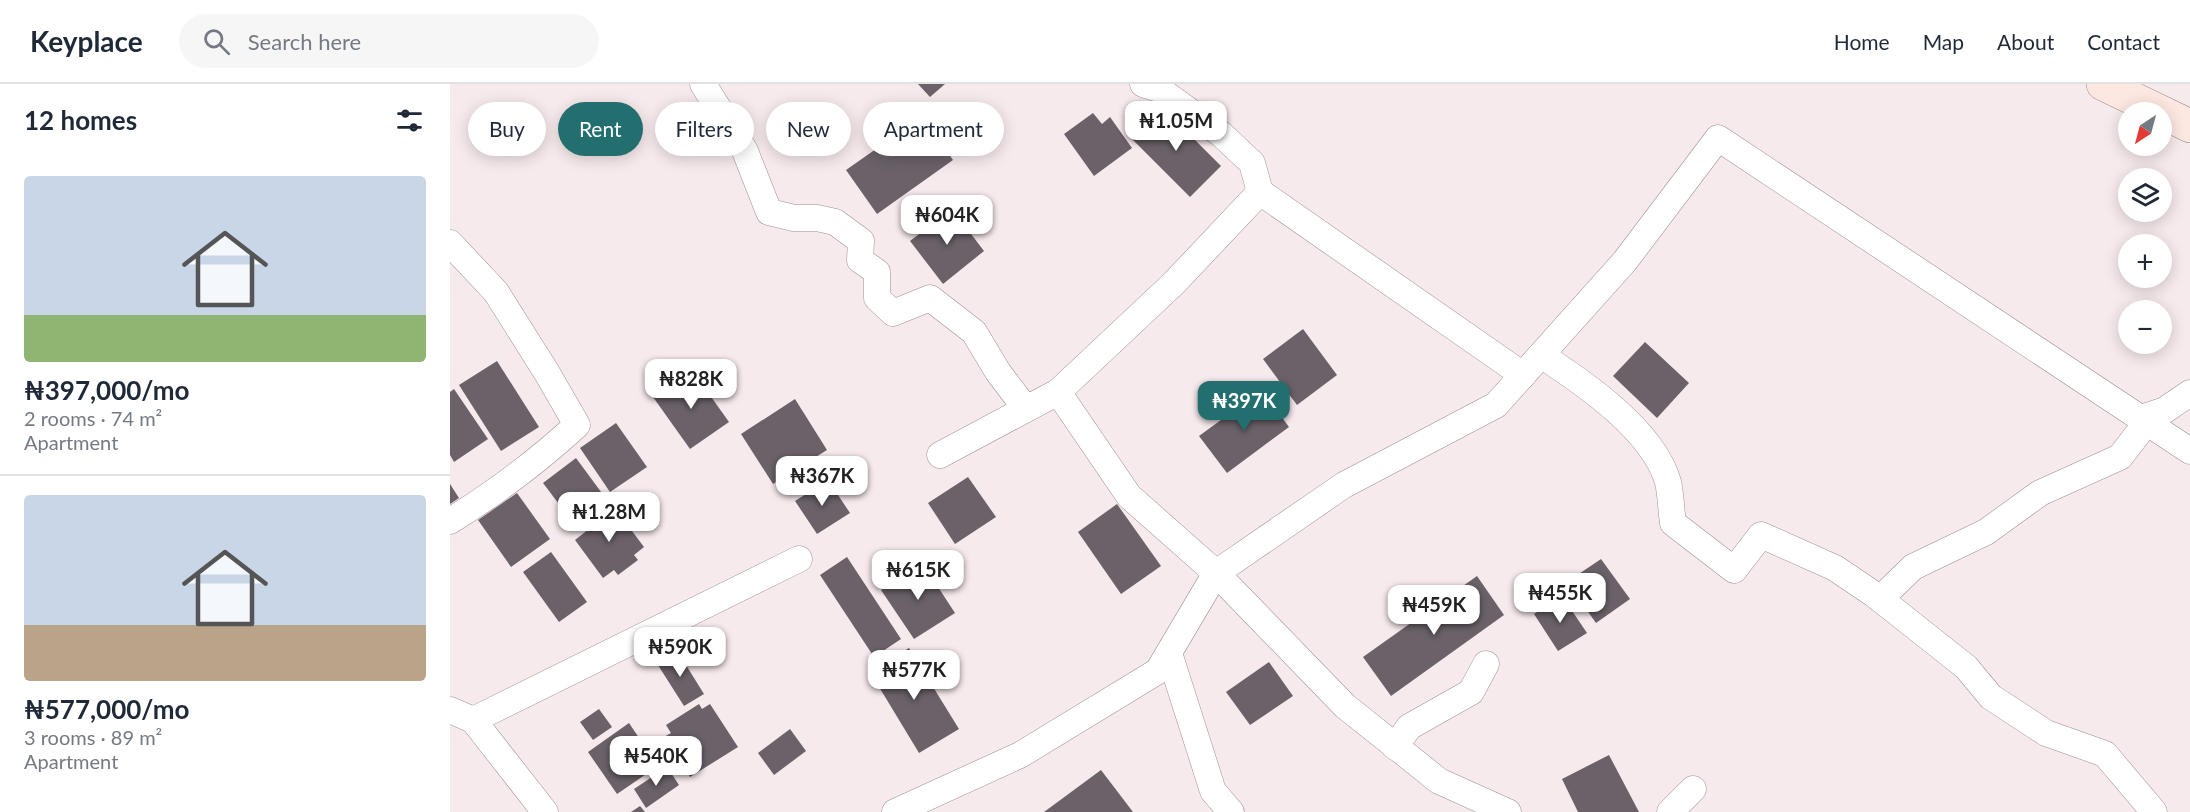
<!DOCTYPE html>
<html lang="en">
<head>
<meta charset="utf-8">
<style>
  body { margin:0; font-family:Lato,sans-serif; background:#f6f6f7; color:#1f2937; height:100vh; display:flex; flex-direction:column; font-size:22px; white-space:nowrap }
  * { box-sizing:border-box; margin:0 }
  p { font-size:20px; color:#747a83 }
  .icon { flex:none; width:33px; height:33px; fill:none; stroke:currentColor; stroke-width:2; stroke-linecap:round; stroke-linejoin:round }
  .map { position:relative; flex:1; overflow:hidden }
  .panel { display:flex; flex-direction:column; background:#fff; width:450px }
  .panel>* { flex:none }
  .top-card { position:absolute; left:18px; top:18px; width:570px; height:54px; display:flex; gap:12px }
  .needle { width:39px; rotate:216deg }
  .buttons { position:absolute; left:1668px; top:18px; display:grid; gap:12px }
  .buttons a { display:grid; place-items:center; width:54px; height:54px; border-radius:50%; background:#fff; box-shadow:0 3px 15px #0003; font-size:30px }
  .price { position:absolute; translate:-50% -51px; padding:0 14px; border-radius:12px; background:#fff; color:#222; font-size:20px; line-height:39px; filter:drop-shadow(0 2px 3px #0008) }
  .price::after { content:''; position:absolute; left:50%; top:36px; width:18px; height:14px; margin-left:-9px; background:inherit; clip-path:polygon(0 0,100% 0,50% 100%) }
  .price.active { background:#236f70; color:#fff }
  ul { padding:0; list-style:none }
  li { display:grid; align-content:center; gap:12px; height:318px; padding:0 24px }
  li+li { border-top:2px solid #e0e1e3 }
  li span { display:grid; place-items:center; height:186px; border-radius:6px; color:#555 }
  li>.icon { margin-inline-start:auto }
  span .icon { width:108px; height:108px; fill:#fffc; stroke-width:1 }
  li b { font-size:26px }
  h2 { display:flex; justify-content:space-between; align-items:center; height:72px; padding:0 24px; font-size:26px }
  .chip { padding:0 21px; border-radius:27px; background:#fff; box-shadow:0 3px 15px #0003; font-size:21px; line-height:54px }
  .chip.active { background:#236f70; color:#fff }
  header { display:flex; align-items:center; gap:36px; box-sizing:border-box; height:84px; padding:0 30px; background:#fff; border-bottom:2px solid #e0e1e3 }
  header strong { font-size:28px }
  nav { display:flex; gap:33px; margin-inline-start:auto; font-size:21px }
  .search { width:420px; height:54px; background:#f6f6f7; display:flex; align-items:center; gap:15px; box-sizing:border-box; padding:0 21px; border-radius:33px; color:#747a83; font-size:22px }
  main { display:flex; flex:1; min-height:0 }
  .map>svg:first-child { display:block }
  .building { fill:#6b6269 }
  .lines { fill:none; stroke-linecap:round; stroke-linejoin:round }
  .street-casing { stroke:#9c9092; stroke-width:27 }
  .secondary-casing { stroke:#9c9092; stroke-width:34 }
  .street { stroke:#fff; stroke-width:26 }
  .secondary { stroke:#fde8e1; stroke-width:33 }
</style>
</head>
<body>
<header>
<strong>Keyplace</strong>
<div class="search"><svg class="icon" aria-label="search" viewBox="0 0 24 24"><circle cx="10" cy="10" r="6"/><path d="M15 15l6 6"/></svg>Search here</div>
<nav><a>Home</a><a>Map</a><a>About</a><a>Contact</a></nav>
</header>
<main>
<section class="panel">
<h2>12 homes<svg class="icon" aria-label="filters" viewBox="0 0 24 24"><path d="M4 7h16M4 17h16"/><circle cx="9" cy="7" r="2"/><circle cx="15" cy="17" r="2"/></svg></h2>
<ul>
<li><span style="background:linear-gradient(#c9d6e8 75%,#8fb573 0)"><svg class="icon" aria-label="home" viewBox="0 0 24 24"><path d="M3 11l9-7 9 7M6 9v11h12V9"/></svg></span><div><b>₦397,000/mo</b><p>2 rooms · 74 m²</p><p>Apartment</p></div></li>
<li><span style="background:linear-gradient(#c9d6e8 70%,#b9a48a 0)"><svg class="icon" aria-label="home" viewBox="0 0 24 24"><path d="M3 11l9-7 9 7M6 9v11h12V9"/></svg></span><div><b>₦577,000/mo</b><p>3 rooms · 89 m²</p><p>Apartment</p></div></li>
</ul>
</section>
<div class="map">
<svg width="1740" height="728" viewBox="0 0 1740 728">
  <rect width="100%" height="100%" fill="#f7eaec"/>
  <!-- building -->
  <g class="building">
    <path d="M468,0H495L480,13Z"/>
    <path d="M711,22L771,82L740,113L680,53Z"/>
    <path d="M643,29L652,40L660,33L682,64L644,92L614,50Z"/>
    <path d="M473,32L503,76L427,130L396,86Z"/>
    <path d="M502,125L534,167L493,200L460,157Z"/>
    <path d="M853,245L887,291L847,321L813,275Z"/>
    <path d="M1195,258L1239,299L1207,334L1163,292Z"/>
    <path d="M47,277L89,343L51,367L9,301Z"/>
    <path d="M242,286L279,338L240,365L203,313Z"/>
    <path d="M4,305L38,355L4,378L0,371V308Z"/>
    <path d="M812,306L839,343L777,389L749,352Z"/>
    <path d="M345,315L377,366L323,400L291,350Z"/>
    <path d="M166,339L197,383L160,408L130,364Z"/>
    <path d="M126,374L157,416L124,440L93,399Z"/>
    <path d="M518,393L546,433L505,460L478,419Z"/>
    <path d="M378,396L400,429L367,450L345,417Z"/>
    <path d="M0,400L9,414L0,420Z"/>
    <path d="M67,409L100,455L61,483L28,436Z"/>
    <path d="M667,420L711,482L671,510L628,448Z"/>
    <path d="M164,423L194,463L184,471L188,476L168,491L164,486L153,494L125,456L139,445L134,438L152,425L155,430Z"/>
    <path d="M101,468L137,518L109,538L73,488Z"/>
    <path d="M397,473L451,555L424,573L370,491Z"/>
    <path d="M1151,475L1180,515L1146,539L1117,498Z"/>
    <path d="M473,480L505,529L464,555L431,506Z"/>
    <path d="M1027,492L1054,531L941,612L913,573Z"/>
    <path d="M1112,512L1137,549L1108,567L1084,530Z"/>
    <path d="M459,564L509,645L469,669L420,588Z"/>
    <path d="M226,565L254,610L234,622L206,578Z"/>
    <path d="M819,578L843,612L800,641L776,608Z"/>
    <path d="M249,620L252,625L260,620L288,663L240,693L214,653L221,649L216,641Z"/>
    <path d="M149,625L162,643L143,656L130,638Z"/>
    <path d="M179,639L208,682L167,710L138,668Z"/>
    <path d="M340,645L356,667L324,691L308,669Z"/>
    <path d="M1159,671L1189,728H1128L1112,695Z"/>
    <path d="M217,683L229,701L196,724L184,705Z"/>
    <path d="M651,686L683,728H594Z"/>
    <path d="M190,722L195,728H181Z"/>
  </g>
  <g class="lines">
    <defs>
      <g id="street">
        <path d="M253,0L295,67L319,128L344,134H367L385,138L411,157L410,176L427,188V214L443,229L480,214L524,248L548,288L576,325"/>
        <path d="M693,0L709,5L771,50L802,79L810,108"/>
        <path d="M0,159L46,208L97,289L127,341C88,377 45,409 0,437"/>
        <path d="M1091,271C1134,299 1203,346 1218,398C1221,411 1221,426 1223,439L1284,486L1311,451L1385,484L1425,511L1516,583L1541,613L1596,649L1655,670L1704,728"/>
        <path d="M608,308L724,199L810,108L1073,291"/>
        <path d="M1691,334L1715,326L1740,309"/>
        <path d="M1430,515L1463,483L1536,448L1590,409L1670,373L1697,338"/>
        <path d="M719,569L763,707L781,728"/>
        <path d="M0,626L23,636"/>
        <path d="M945,663L959,643L1021,608L1036,580"/>
        <path d="M95,728L23,636L349,475"/>
        <path d="M445,728L570,671L708,587L766,489L679,412L608,308L490,371"/>
        <path d="M1058,728L989,697L895,622L766,489L894,401L1046,321L1175,177L1268,54L1740,367"/>
        <path d="M1220,728L1243,705"/>
      </g>
      <path id="secondary" d="M1653,0L1740,42"/>
    </defs>
    <!-- street casing -->
    <use href="#street" class="street-casing"/>
    <!-- secondary casing -->
    <use href="#secondary" class="secondary-casing"/>
    <!-- street -->
    <use href="#street" class="street"/>
    <!-- secondary -->
    <use href="#secondary" class="secondary"/>
  </g>
</svg>
<div class="buttons">
<a><svg class="needle" viewBox="-14 -14 28 28"><path d="M0-13l5 13h-10z" fill="#e53935"/><path d="M0 13l5-13h-10z" fill="#747a83"/></svg></a>
<a><svg class="icon" aria-label="layers" viewBox="0 0 24 24"><path d="M12 4l9 5-9 5-9-5zM3 14l9 5 9-5"/></svg></a>
<a>+</a>
<a>−</a>
</div>
<b class="price" style="left:726px;top:68px">₦1.05M</b>
<b class="price" style="left:497px;top:162px">₦604K</b>
<b class="price" style="left:241px;top:326px">₦828K</b>
<b class="price active" style="left:794px;top:348px">₦397K</b>
<b class="price" style="left:372px;top:423px">₦367K</b>
<b class="price" style="left:159px;top:459px">₦1.28M</b>
<b class="price" style="left:468px;top:517px">₦615K</b>
<b class="price" style="left:1110px;top:540px">₦455K</b>
<b class="price" style="left:984px;top:552px">₦459K</b>
<b class="price" style="left:230px;top:594px">₦590K</b>
<b class="price" style="left:464px;top:617px">₦577K</b>
<b class="price" style="left:206px;top:703px">₦540K</b>
<div class="top-card">
<a class="chip">Buy</a>
<a class="chip active">Rent</a>
<a class="chip">Filters</a>
<a class="chip">New</a>
<a class="chip">Apartment</a>
</div>
</div>
</main>
</body>
</html>
